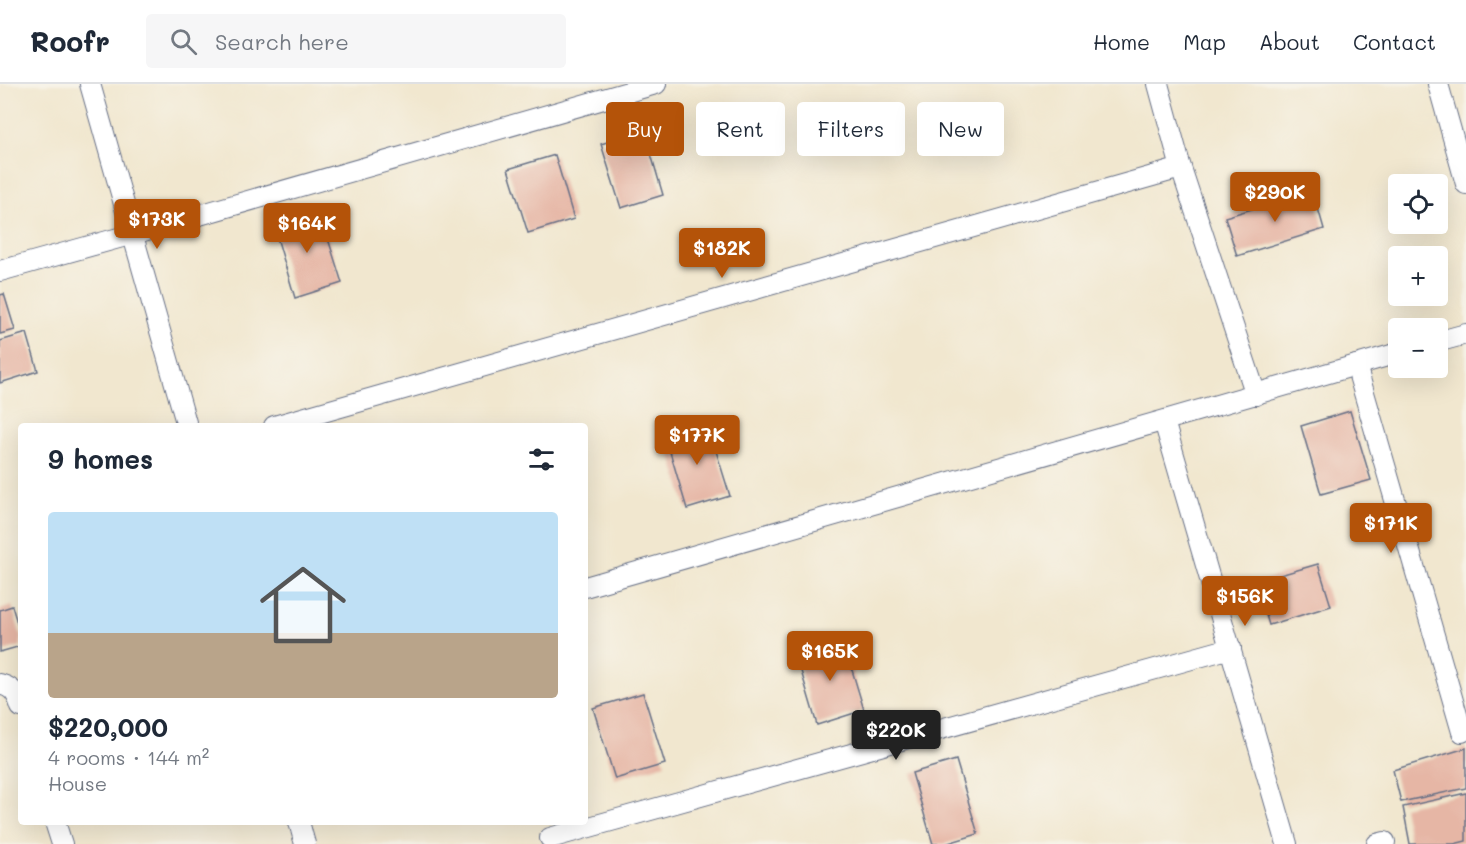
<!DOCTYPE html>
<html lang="en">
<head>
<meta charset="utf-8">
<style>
  body { margin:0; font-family:Mali,sans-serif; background:#f6f6f7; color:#1f2937; height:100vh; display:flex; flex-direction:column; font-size:22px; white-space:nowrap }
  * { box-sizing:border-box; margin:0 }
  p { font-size:20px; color:#747a83 }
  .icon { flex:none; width:33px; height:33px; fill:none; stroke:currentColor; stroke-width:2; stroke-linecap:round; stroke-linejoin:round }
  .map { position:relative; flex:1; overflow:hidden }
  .sheet { position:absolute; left:18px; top:339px; width:570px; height:402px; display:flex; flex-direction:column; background:#fff; border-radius:6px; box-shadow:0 6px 24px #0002 }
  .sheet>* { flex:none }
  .banner { position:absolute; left:606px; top:18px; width:570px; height:54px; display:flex; gap:12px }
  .buttons { position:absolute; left:1388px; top:90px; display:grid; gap:12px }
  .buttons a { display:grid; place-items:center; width:60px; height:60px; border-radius:6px; background:#fff; box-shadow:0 6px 24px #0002; font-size:30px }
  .price { position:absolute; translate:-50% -51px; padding:0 14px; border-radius:6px; background:#b45309; color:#fff; font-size:20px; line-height:39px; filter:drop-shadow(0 2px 3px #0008) }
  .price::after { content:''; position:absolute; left:50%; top:36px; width:18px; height:14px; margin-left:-9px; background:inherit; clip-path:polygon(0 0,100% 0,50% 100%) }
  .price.selected { background:#222; color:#fff }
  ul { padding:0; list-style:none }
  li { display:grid; align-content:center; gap:12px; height:318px; padding:0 30px }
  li+li { border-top:2px solid #e0e1e3 }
  li span { display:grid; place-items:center; height:186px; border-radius:6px; color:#555 }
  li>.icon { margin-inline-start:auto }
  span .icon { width:108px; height:108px; fill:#fffc; stroke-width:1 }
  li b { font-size:26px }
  h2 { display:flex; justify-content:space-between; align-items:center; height:72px; padding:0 30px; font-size:26px }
  .pill { padding:0 21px; border-radius:6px; background:#fff; box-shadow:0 6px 24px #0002; font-size:21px; line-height:54px }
  .pill.selected { background:#b45309; color:#fff }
  header { display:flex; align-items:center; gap:36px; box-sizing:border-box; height:84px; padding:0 30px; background:#fff; border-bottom:2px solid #e0e1e3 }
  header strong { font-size:28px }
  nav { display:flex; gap:33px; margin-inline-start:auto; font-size:21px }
  .search { width:420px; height:54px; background:#f6f6f7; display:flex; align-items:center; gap:15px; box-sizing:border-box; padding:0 21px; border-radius:6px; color:#747a83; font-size:22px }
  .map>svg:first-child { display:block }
  .building { fill:#e6b6a5 }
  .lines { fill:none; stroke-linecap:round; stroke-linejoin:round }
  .street-casing { stroke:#666f86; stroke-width:22 }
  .street { stroke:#fff; stroke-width:20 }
</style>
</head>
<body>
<header>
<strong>Roofr</strong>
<div class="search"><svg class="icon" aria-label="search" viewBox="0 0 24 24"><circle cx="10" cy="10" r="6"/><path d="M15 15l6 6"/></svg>Search here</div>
<nav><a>Home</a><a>Map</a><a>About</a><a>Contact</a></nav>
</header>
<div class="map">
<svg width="1466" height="760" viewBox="0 0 1466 760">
  <rect width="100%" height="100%" fill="#f7f3e8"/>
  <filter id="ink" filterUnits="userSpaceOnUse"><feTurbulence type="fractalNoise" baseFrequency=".0167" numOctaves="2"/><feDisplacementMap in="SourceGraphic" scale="12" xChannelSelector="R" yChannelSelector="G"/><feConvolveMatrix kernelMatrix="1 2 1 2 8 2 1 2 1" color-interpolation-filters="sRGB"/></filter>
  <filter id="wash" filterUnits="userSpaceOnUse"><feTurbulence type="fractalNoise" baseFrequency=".008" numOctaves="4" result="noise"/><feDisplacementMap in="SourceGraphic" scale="24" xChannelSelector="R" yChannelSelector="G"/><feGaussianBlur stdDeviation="1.35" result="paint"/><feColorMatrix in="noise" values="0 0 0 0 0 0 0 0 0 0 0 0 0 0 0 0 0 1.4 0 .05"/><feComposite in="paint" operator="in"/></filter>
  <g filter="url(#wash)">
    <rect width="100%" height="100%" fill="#f1e7cf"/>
    <g id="blocks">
      <!-- building -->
      <g class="building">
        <path d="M644,46L663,111L621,124L601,60Z"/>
        <path d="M555,71L574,135L528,149L508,85Z"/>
        <path d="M1313,107L1324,145L1237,172L1225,133Z"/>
        <path d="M319,126L342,199L295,214L273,140Z"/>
        <path d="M4,210L15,246L0,250V211Z"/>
        <path d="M27,249L38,287L0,299V257Z"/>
        <path d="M1350,327L1371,396L1321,410L1301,342Z"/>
        <path d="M707,338L730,412L687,425L665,351Z"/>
        <path d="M1318,480L1331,522L1269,541L1256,498Z"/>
        <path d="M12,522L21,552V562L0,568V526Z"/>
        <path d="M843,556L864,626L817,641L796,570Z"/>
        <path d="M643,609L665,680L615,695L593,624Z"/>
        <path d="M1466,664V704L1401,718L1393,686Z"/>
        <path d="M956,676L978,750L945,760H933L912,689Z"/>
        <path d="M1466,709V757L1454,760H1410L1403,723Z"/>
      </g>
    </g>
  </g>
  <g filter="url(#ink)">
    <use href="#blocks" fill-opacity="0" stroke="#666f86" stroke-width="1.5"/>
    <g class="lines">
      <defs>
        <g id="street">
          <path d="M90,0L187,342"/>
          <path d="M1158,0L1181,84L1256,311"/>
          <path d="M1438,0L1466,100"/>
          <path d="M0,187L133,150L656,0"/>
          <path d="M1437,258L1466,250"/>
          <path d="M1356,281L1462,648"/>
          <path d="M1164,337L1287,760"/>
          <path d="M274,342L1181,84"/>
          <path d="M585,503L1398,269"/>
          <path d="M0,600C14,604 17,610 21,623"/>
          <path d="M55,738L62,760"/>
          <path d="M299,738L305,760"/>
          <path d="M550,754L1231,564"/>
          <path d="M1377,760L1385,758"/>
        </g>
      </defs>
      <!-- street casing -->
      <use href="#street" class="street-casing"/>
      <!-- street -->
      <use href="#street" class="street"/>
    </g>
  </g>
</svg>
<div class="buttons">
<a><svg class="icon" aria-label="locate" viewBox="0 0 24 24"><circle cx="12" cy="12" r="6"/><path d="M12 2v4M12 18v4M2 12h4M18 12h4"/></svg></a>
<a>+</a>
<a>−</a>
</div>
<b class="price" style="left:1275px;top:139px">$290K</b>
<b class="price" style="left:157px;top:166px">$173K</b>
<b class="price" style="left:307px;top:170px">$164K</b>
<b class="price" style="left:722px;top:195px">$182K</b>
<b class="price" style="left:697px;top:382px">$177K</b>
<b class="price" style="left:1391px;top:470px">$171K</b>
<b class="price" style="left:1245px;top:543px">$156K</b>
<b class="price" style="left:830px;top:598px">$165K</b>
<b class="price selected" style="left:896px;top:677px">$220K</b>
<div class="banner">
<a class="pill selected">Buy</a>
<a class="pill">Rent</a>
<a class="pill">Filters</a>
<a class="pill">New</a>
</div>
<section class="sheet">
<h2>9 homes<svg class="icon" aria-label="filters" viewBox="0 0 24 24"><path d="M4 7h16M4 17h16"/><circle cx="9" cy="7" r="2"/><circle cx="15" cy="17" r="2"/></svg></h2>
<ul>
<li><span style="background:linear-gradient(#bfe0f5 65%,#b9a48a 0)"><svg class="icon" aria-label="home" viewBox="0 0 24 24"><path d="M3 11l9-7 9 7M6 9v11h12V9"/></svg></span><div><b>$220,000</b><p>4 rooms · 144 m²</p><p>House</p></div></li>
</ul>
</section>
</div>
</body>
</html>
